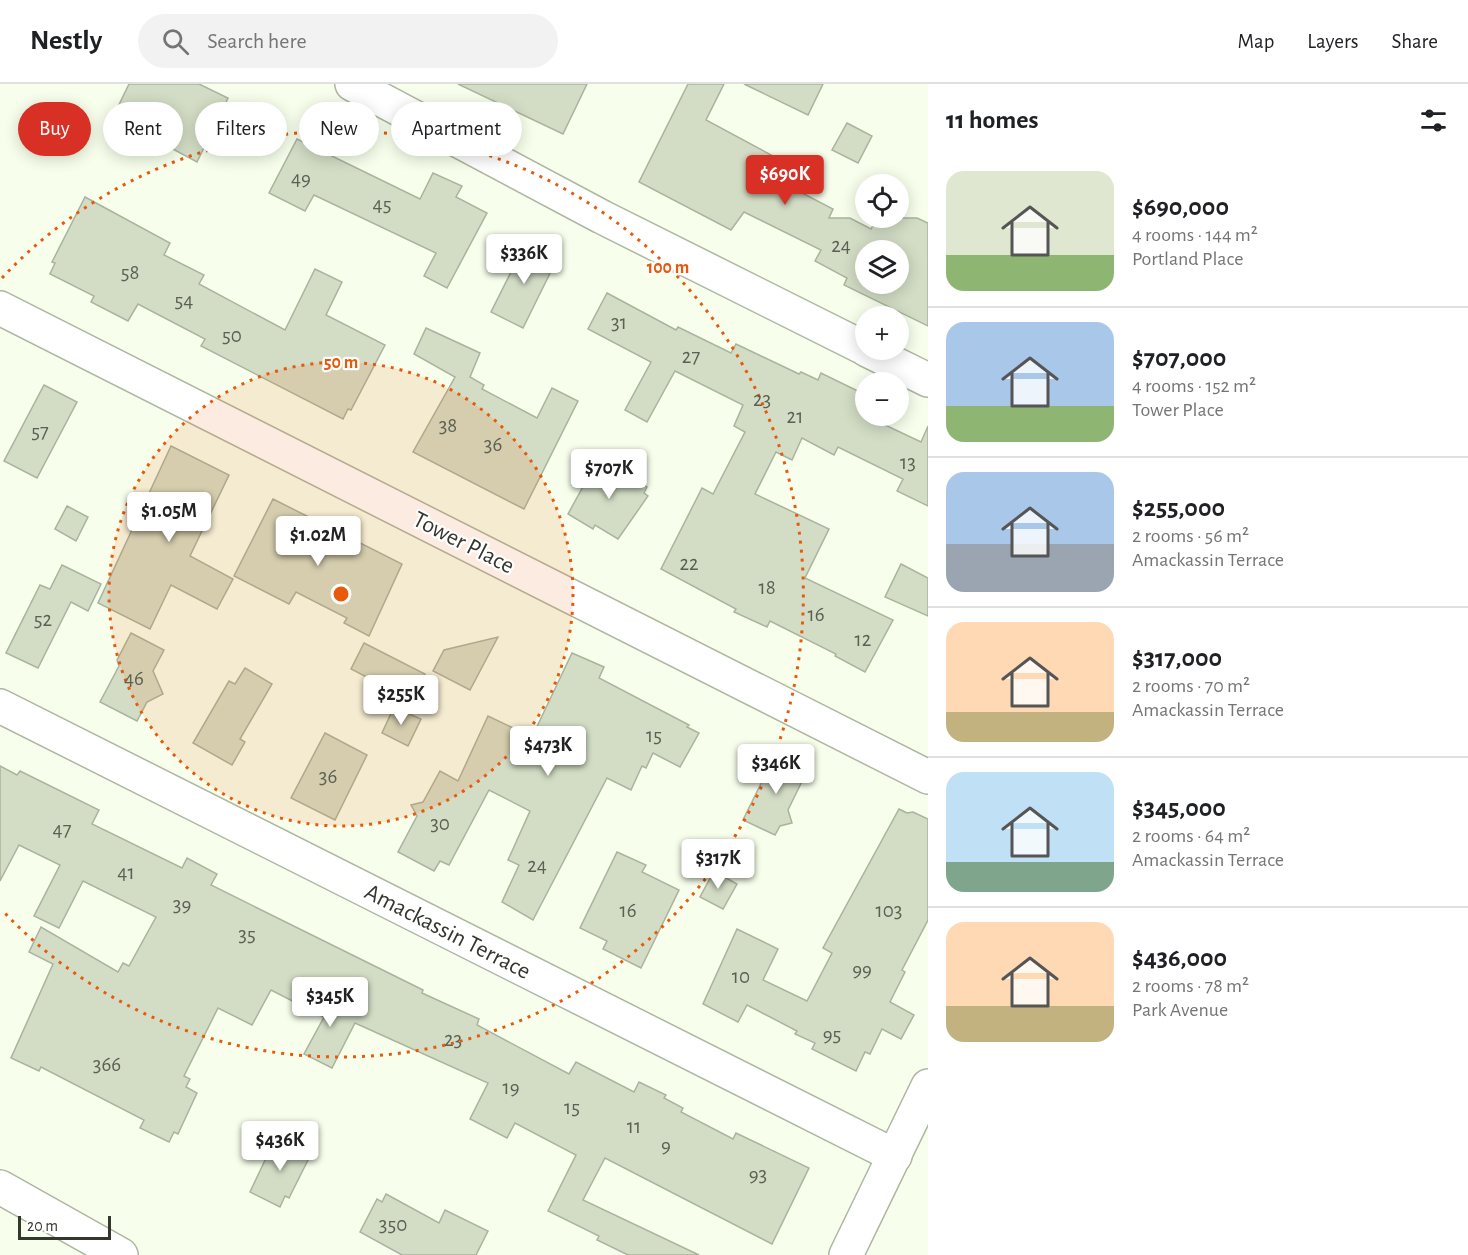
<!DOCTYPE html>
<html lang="en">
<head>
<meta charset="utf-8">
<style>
  body { margin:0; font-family:"Alegreya Sans",sans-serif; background:#f2f2f2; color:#202124; height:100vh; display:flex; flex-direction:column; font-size:22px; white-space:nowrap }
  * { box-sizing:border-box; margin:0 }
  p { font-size:20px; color:#757577 }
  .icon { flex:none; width:33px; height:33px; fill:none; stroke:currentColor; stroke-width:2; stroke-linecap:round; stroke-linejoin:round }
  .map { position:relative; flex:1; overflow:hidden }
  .panel { display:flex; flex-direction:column; background:#fff; width:540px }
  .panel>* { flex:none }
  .hud { position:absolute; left:18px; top:18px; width:570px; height:54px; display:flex; gap:12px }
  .controls { position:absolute; left:855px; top:90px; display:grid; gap:12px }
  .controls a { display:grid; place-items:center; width:54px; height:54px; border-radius:50%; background:#fff; box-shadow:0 3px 15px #0003; font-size:30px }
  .scale { position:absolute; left:18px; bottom:15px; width:93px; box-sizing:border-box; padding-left:6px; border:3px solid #33372e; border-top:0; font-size:16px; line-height:21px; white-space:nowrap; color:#33372e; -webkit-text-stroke:4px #fff; paint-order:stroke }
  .price { position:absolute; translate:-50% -51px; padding:0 14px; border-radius:6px; background:#fff; color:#222; font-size:20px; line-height:39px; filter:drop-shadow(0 2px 3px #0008) }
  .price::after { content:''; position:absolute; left:50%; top:36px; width:18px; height:14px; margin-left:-9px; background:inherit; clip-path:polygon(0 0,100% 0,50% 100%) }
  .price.active { background:#d93025; color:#fff }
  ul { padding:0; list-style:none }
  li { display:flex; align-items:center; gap:18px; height:150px; padding:0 18px }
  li+li { border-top:2px solid #e0e0e0 }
  li span { display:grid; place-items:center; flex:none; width:168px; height:120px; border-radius:18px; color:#555 }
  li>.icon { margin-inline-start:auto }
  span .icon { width:72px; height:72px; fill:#fffc; stroke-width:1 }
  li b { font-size:26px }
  h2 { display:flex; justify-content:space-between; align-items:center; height:72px; padding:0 18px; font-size:26px }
  .tag { padding:0 21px; border-radius:27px; background:#fff; box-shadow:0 3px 15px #0003; font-size:21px; line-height:54px }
  .tag.active { background:#d93025; color:#fff }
  header { display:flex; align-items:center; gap:36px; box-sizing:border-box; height:84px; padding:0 30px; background:#fff; border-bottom:2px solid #e0e0e0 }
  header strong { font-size:28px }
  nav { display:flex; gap:33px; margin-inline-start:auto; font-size:21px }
  .search { width:420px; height:54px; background:#f2f2f2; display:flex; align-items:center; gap:15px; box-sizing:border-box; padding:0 21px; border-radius:33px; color:#757577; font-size:22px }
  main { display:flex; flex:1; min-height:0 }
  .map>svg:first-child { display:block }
  .building { fill:#d3ddc5; stroke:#a9b39d; stroke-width:1.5; fill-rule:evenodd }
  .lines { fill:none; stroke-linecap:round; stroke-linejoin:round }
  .minor-casing { stroke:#adb7a0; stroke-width:36 }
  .tertiary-casing { stroke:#adb7a0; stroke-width:36 }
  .minor { stroke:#fff; stroke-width:33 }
  .tertiary { stroke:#fff; stroke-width:33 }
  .ring { fill:none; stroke:#e8590c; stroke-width:3; stroke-dasharray:3 6 }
  .labels { text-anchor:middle; stroke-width:4.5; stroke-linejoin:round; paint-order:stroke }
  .number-label { font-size:21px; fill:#5b6054 }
  .street-label { font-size:24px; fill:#33372e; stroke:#fff }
  .centre { fill:#e8590c; stroke:#fff; stroke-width:3 }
  .ring-label { font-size:18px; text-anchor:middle; font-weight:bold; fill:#e8590c; stroke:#fff; stroke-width:4.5; stroke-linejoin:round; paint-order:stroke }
</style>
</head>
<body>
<header>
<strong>Nestly</strong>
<div class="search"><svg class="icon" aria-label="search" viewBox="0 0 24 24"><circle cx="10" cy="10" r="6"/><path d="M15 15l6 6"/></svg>Search here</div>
<nav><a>Map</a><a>Layers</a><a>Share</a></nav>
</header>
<main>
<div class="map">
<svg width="928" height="1171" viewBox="0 0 928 1171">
  <rect width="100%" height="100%" fill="#f7ffec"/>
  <!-- building -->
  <g class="building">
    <path d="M129,0H199L228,14L197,78L113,33Z"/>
    <path d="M458,0H587L563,50Z"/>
    <path d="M688,0H724L706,36L773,72L769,79L810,100L804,110L833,125L829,134H850L871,145L877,134H917L928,139V242L844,201L847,194L815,177L821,166L744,128L731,146L639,98ZM866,166H898V200H866Z"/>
    <path d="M744,0H823L808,31Z"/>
    <path d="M847,39L872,52L858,79L832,66Z"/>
    <path d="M297,55L420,115L433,89L462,102L456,113L487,129L447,204L424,192L436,169L314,111L305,127L269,109Z"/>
    <path d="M85,113L170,159L164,171L204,191L199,200L285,246L315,185L342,198L326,231L385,261L351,326L348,325L343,335L201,262L205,255L138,220L128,237L91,218L94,212L50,190L55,179L52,178Z"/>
    <path d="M526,158L558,173L523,244L491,228Z"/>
    <path d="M607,209L676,246L678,243L731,269L736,260L799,290L801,288L818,296L821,289L866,311V332L921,358L928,342V422L897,407L903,395L838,363L834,371L802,354L792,376L776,368L755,410L829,445L805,494L893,536L865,588L835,572L836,570L770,537L767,543L734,528L736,525L661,485L702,404L713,410L745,348L734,342L743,321L675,287L647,338L625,326L651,278L588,245Z"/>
    <path d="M426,244L480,269L470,293L484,301L482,305L537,334L552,304L578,317L524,425L413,368L455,293L414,270Z"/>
    <path d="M44,301L77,318L37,394L4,377Z"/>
    <path d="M171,362L229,391L190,472L233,495L217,525L171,501L150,545L98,519Z"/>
    <path d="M596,379L612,387L615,383L647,403L644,409L648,412L618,455L595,441L593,445L568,430Z"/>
    <path d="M273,415L402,480L369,552L344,539L347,534L296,508L289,520L234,492Z"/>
    <path d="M67,422L88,433L76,457L55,445Z"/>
    <path d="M901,480L928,494V532L885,513Z"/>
    <path d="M62,481L101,500L88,527L71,518L38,584L6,569L40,501L50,505Z"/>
    <path d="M131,549L164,566L153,587L163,610L147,618L137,637L100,618L119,582L117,576Z"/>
    <path d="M498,553L470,606L433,587L444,566Z"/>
    <path d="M364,559L425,590L409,623L381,608L384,602L351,585Z"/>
    <path d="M572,569L604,583L599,594L689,641L687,643L699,649L680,683L653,669L646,684L642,682L631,706L607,694L533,836L502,818L519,781L508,776L530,727L489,706L449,781L440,777L434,787L398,768L417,732L411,721L423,718L440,687L458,697L488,632L532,653Z"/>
    <path d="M245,584L272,600L240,655L245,658L232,681L193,659L229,597L235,600Z"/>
    <path d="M394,623L421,635L408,662L382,649Z"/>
    <path d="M325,649L367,671L335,736L291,714Z"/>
    <path d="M776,669L808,685L788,726L792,739L780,742L775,751L743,736Z"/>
    <path d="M0,682L17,691L20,687L99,726L92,740L182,784L187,774L217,790L211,801L423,906L422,909L479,935L477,941L569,990L576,978L634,1008L639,998L666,1011L664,1014L683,1024L681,1028L733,1055L736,1049L809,1084L772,1160L605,1074L583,1116L699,1171H628L597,1156L599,1152L548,1127L576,1071L515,1039L507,1054L470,1035L488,999L355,939L332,984L304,970L324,933L271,906L252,941L218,924L184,992L190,995L186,1003L197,1009L178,1050L174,1048L169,1058L140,1044L144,1036L41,983L39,987L11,974L53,880L29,868L41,843L118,888L123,879L129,882L156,833L83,797L59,844L34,832L60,781L19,761L0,797Z"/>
    <path d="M899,725L907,729L913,728L928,735V836L902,886L905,888L890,918L914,931L901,955L882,945L870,970L865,968L856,987L812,965L815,959L795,950L797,947L747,921L738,938L703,920L737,845L778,865L763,896L807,917L832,869L823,864Z"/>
    <path d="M617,768L646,781L642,788L679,806L641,884L603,865L607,857L580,844Z"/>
    <path d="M714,787L737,800L723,825L700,813Z"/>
    <path d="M276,1053L311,1070L289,1114L285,1112L280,1123L250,1108Z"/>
    <path d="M386,1110L439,1139L445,1126L488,1147L476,1171H402L360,1148L377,1115L382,1118Z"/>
  </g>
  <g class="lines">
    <defs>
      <g id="minor">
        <path d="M352,0L602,133L866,265"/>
        <path d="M0,224L928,693"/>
        <path d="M867,266L928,296"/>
        <path d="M0,622L895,1072"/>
      </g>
      <g id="tertiary">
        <path d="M0,1103L121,1171"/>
        <path d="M846,1171L928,1002"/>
      </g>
    </defs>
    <!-- minor casing -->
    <use href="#minor" class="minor-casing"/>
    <!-- tertiary casing -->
    <use href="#tertiary" class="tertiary-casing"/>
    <!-- minor -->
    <use href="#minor" class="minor"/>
    <!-- tertiary -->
    <use href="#tertiary" class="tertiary"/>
  </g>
  <!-- distance rings -->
  <circle cx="341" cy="510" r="232" fill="#e8590c" fill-opacity=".12"/>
  <g class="ring">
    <circle cx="341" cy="510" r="232"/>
    <path d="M2 194A463 463 0 1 1 2 826"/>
  </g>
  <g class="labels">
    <!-- number labels -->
    <g class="number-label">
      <text x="301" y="101">49</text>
      <text x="382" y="127">45</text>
      <text x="841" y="168">24</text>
      <text x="130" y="195">58</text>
      <text x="184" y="223">54</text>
      <text x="619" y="245">31</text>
      <text x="232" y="258">50</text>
      <text x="691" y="279">27</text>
      <text x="762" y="322">23</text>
      <text x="795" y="339">21</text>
      <text x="448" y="348">38</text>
      <text x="40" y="354">57</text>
      <text x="493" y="367">36</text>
      <text x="908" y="385">13</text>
      <text x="689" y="486">22</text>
      <text x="767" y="510">18</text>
      <text x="816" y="537">16</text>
      <text x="43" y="542">52</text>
      <text x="863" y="562">12</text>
      <text x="134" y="601">46</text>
      <text x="654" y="658">15</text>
      <text x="328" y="699">36</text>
      <text x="440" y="746">30</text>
      <text x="62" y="752">47</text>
      <text x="537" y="788">24</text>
      <text x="126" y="795">41</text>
      <text x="182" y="827">39</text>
      <text x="628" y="833">16</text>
      <text x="889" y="833">103</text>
      <text x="247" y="857">35</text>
      <text x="862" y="892">99</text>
      <text x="741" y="899">10</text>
      <text x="832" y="957">95</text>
      <text x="453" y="962">23</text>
      <text x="107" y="987">366</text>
      <text x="511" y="1010">19</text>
      <text x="572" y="1030">15</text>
      <text x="634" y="1049">11</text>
      <text x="666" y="1068">9</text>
      <text x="758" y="1097">93</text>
      <text x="393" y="1147">350</text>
    </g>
    <!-- street labels -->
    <g class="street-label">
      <text transform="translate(464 458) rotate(27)" y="8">Tower Place</text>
      <text transform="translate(448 847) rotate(27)" y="8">Amackassin Terrace</text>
    </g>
  </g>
  <circle cx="341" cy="510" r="9" class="centre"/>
  <g class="ring-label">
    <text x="668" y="189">100 m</text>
    <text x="341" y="284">50 m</text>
  </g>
</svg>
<div class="controls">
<a><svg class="icon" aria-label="locate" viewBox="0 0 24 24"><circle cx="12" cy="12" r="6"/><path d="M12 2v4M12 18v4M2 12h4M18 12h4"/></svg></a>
<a><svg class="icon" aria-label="layers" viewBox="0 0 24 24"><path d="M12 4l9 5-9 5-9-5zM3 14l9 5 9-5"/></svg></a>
<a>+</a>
<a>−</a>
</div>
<div class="scale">20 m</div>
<b class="price active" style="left:785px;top:122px">$690K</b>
<b class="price" style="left:524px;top:201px">$336K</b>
<b class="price" style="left:609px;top:416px">$707K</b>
<b class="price" style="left:169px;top:459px">$1.05M</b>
<b class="price" style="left:318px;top:483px">$1.02M</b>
<b class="price" style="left:401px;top:642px">$255K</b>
<b class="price" style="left:548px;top:693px">$473K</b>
<b class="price" style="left:776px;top:711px">$346K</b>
<b class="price" style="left:718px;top:806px">$317K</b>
<b class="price" style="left:330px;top:944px">$345K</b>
<b class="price" style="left:280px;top:1088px">$436K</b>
<div class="hud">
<a class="tag active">Buy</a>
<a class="tag">Rent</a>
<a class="tag">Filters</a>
<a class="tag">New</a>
<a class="tag">Apartment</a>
</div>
</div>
<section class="panel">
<h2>11 homes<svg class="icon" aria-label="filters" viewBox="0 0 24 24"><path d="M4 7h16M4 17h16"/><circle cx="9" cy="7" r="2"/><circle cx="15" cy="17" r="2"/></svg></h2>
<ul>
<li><span style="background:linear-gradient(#dfe7d0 70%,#8fb573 0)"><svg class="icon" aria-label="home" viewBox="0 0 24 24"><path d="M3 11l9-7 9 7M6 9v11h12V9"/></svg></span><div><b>$690,000</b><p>4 rooms · 144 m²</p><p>Portland Place</p></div></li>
<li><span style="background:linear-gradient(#a9c7e8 70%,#8fb573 0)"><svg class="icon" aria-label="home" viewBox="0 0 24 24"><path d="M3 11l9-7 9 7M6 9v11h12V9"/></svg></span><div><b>$707,000</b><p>4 rooms · 152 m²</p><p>Tower Place</p></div></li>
<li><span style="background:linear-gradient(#a9c7e8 60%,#9aa5b1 0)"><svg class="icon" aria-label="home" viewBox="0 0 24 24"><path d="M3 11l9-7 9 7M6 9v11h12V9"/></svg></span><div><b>$255,000</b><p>2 rooms · 56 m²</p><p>Amackassin Terrace</p></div></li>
<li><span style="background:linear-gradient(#ffd9b3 75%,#c2b280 0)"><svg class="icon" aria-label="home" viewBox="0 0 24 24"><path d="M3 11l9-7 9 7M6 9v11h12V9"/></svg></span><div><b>$317,000</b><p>2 rooms · 70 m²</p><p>Amackassin Terrace</p></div></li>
<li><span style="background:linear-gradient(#bfe0f5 75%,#7fa58c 0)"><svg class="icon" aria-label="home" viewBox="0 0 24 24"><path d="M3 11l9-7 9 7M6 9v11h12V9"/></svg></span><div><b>$345,000</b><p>2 rooms · 64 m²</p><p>Amackassin Terrace</p></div></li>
<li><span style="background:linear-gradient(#ffd9b3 70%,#c2b280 0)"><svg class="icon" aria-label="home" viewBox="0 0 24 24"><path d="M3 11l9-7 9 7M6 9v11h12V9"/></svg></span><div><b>$436,000</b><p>2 rooms · 78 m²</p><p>Park Avenue</p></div></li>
</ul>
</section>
</main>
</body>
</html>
